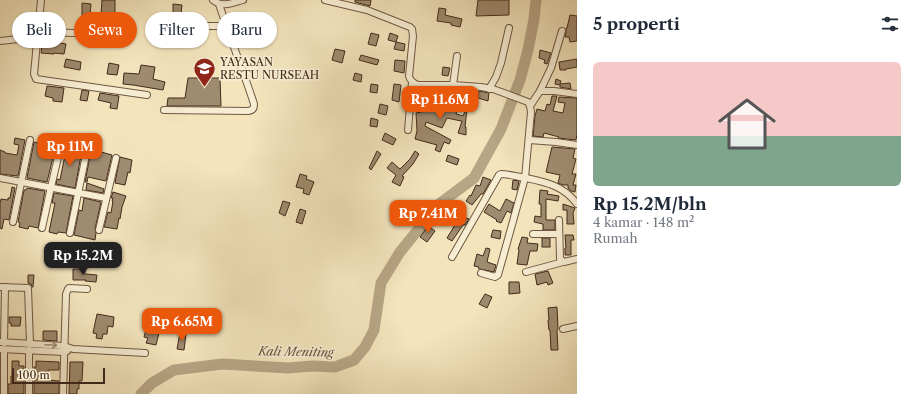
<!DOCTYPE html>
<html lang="id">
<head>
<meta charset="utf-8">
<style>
  body { margin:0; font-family:"Libre Caslon Text",serif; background:#f6f6f7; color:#1f2937; height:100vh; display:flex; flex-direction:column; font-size:15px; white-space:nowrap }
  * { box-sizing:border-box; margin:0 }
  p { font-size:13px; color:#747a83 }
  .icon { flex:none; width:22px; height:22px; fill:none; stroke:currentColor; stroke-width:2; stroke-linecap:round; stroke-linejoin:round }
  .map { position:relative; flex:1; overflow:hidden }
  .details { display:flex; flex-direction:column; background:#fff; width:340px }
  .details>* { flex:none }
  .hud { position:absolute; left:12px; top:12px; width:380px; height:36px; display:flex; gap:8px }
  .scale { position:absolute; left:12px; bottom:10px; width:93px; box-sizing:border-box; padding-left:4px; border:2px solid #432a1b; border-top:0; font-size:11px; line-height:14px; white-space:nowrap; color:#432a1b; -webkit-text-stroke:3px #f7edd3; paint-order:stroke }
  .price { position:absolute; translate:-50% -34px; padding:0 9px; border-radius:8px; background:#ea580c; color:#fff; font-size:13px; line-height:26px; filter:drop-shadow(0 1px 2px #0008) }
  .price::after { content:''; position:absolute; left:50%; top:24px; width:12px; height:9px; margin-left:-6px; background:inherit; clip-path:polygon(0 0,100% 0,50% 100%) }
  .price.active { background:#222; color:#fff }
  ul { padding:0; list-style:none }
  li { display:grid; align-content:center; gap:8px; height:212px; padding:0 16px }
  li span { display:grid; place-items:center; height:124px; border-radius:6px; color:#555 }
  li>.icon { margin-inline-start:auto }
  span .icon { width:72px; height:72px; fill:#fffc; stroke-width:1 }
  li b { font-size:17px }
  h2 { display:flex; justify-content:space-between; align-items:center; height:48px; padding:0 16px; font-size:17px }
  .tag { padding:0 14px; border-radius:18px; background:#fff; box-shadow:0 1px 3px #0004; font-size:14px; line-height:36px }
  .tag.active { background:#ea580c; color:#fff }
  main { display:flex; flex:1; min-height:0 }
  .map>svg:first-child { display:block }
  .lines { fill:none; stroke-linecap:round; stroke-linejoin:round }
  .river { stroke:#b7a585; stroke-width:11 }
  .building { fill:#9f8b6f; stroke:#432a1b }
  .minor-casing { stroke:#6f5843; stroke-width:8 }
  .minor { stroke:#f7edd3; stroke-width:6 }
  .oneway { stroke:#9d8c77 }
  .labels { text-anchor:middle; stroke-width:3.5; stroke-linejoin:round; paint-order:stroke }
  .poi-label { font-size:11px; fill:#432a1b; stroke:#f7edd3; text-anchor:start }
  .water-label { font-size:12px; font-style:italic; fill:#664f3b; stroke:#f7edd3 }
</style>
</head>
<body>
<main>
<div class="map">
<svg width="577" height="394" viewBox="0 0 577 394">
  <rect width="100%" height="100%" fill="#f3e4bc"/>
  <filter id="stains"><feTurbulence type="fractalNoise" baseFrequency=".005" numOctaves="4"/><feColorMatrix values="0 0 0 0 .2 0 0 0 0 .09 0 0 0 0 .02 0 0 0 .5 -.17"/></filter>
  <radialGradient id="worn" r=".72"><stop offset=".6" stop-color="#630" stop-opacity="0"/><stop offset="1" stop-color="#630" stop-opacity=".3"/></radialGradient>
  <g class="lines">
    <!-- river -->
    <path class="river" d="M141,394L152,383L174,370L222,364L288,368L312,366L335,367L354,360L365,347L374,330L381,283L400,252L438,205L474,178L501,129L520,80L528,50L534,19L536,0"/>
  </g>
  <!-- building -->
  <g class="building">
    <path d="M102,0H115V14H111L110,29H82V3L91,4L90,15H101Z"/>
    <path d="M355,0H371L370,6L355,2Z"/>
    <path d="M478,0H509V15L476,16Z"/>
    <path d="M173,4L182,5L181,14L173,13Z"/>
    <path d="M439,8L446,9L445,15L462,19L460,27L451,25V23L437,21Z"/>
    <path d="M180,15H185V22L181,23V26L183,30H191L190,42L183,41V35L172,34L173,28H180Z"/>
    <path d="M570,15L577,16V41L570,42L569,37H565L566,32V28H567Z"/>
    <path d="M371,33L379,35L376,46L368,44Z"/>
    <path d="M390,33L398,36L396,42L388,40Z"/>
    <path d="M43,40L55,41V42L66,44L64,54L54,53V54L41,53Z"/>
    <path d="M396,42L405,44L404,51L394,49Z"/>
    <path d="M335,49L345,51L342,63L332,60Z"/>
    <path d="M540,50L551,53L547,64L544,63L545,60L539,58Z"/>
    <path d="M361,55L379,60L377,65L359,60Z"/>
    <path d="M66,59L81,62L80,70L64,67Z"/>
    <path d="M577,59V67L566,69V70H560L559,62Z"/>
    <path d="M395,60L405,61L404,73L394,71Z"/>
    <path d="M109,63L119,65L117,75L107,74Z"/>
    <path d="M141,65L155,67L153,79L165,82L163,90L133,85L123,84L124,73L139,74Z"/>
    <path d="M443,67L450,68L448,76L442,75Z"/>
    <path d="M355,73L362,75L361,82L353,80Z"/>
    <path d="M188,78H220L221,106H167L168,98H185Z"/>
    <path d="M556,79L561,81L560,84L570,83L571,89L560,87V85L555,84Z"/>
    <path d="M371,84L378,85L377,93L370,92Z"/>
    <path d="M394,84L401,85L399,102L392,100Z"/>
    <path d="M47,86L64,88L62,102L53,101V98L45,96Z"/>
    <path d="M82,90L89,91L87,101L80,100Z"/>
    <path d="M479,91L489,93L488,101L478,98Z"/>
    <path d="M100,93L119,96L117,109L110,108L111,103L98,100Z"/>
    <path d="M455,93L468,94V100L460,99L456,114L463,116L466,109H467L465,127H466V135L458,133L462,121H461L447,118L442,128L426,122L425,126L451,140L449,144L444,142L440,152L435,150L437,145L415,139L417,131L416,113L443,107V104L431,105V98H437V97L453,100H454Z"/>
    <path d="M552,96H557L553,111L563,113L565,103L558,102L559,97L577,98V134L576,140L558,138L559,137L544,133L543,137L533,136L535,116L537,109L545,111L547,104L550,105Z"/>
    <path d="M380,104L388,106L386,115L378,113Z"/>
    <path d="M371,118L378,120L377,127L370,126Z"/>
    <path d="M385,133L396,139L393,145L382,140Z"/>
    <path d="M15,138L25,140L18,176L0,174V150L5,152V153L17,155L19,145L14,144Z"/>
    <path d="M34,142L48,145V143L56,145L47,182L27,178Z"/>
    <path d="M67,146L82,150L75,188L56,184L57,179L60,180L65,155H63L65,147H66Z"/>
    <path d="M552,147L575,149L573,158L576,159L572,174H576L573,185H576L575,192L571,191L568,188V185H563L558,183L560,175L546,172Z"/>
    <path d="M94,150L112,155L106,181L88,177L87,182H85L91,151L94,152Z"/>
    <path d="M377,151L381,154L371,170L369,168Z"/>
    <path d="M415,151L419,154L413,164L402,176L404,177L400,186L392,182L396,175L387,168L392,162L400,169L410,159Z"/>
    <path d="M448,155L459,159L457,165L446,161Z"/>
    <path d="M120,157L132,160L130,173L128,172L125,185L115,183Z"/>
    <path d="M300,174L307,176L306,179L314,182L309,195L303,193L304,189L296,187Z"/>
    <path d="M483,177L491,180L483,194H481L472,205L466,201L470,195L471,196L476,185L480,186Z"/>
    <path d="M513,180L519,181L517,190L512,189Z"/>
    <path d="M87,183L104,189L103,193L86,190Z"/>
    <path d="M12,187L15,188L9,220L4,219L2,229L0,228V203L1,199L8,200V198H10Z"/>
    <path d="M27,188L45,191L38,228L29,226L28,229L19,227L20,223L18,222L24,190H26Z"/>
    <path d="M540,190L548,191L547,194L559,196L558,201L546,199V220H555V230H543V224L534,222L535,216L541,217V204H539Z"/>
    <path d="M113,192L126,196L122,207L120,219L119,218L117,229L104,227L108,212L111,213L113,201H112L113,198H111Z"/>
    <path d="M54,193L73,196L66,233L58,232L57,234L49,232L55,203H52Z"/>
    <path d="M84,198L101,202L95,229L96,233L95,240L74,235L79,210L82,211Z"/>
    <path d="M506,199L514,203L511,213L507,211L501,223L496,221L497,220L484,212L489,204L500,211Z"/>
    <path d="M283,201L290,203L285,216L279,213Z"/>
    <path d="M563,204L575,208L573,213L574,224H567V210H563Z"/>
    <path d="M300,209L306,211L302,224L296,222Z"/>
    <path d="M461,216L469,219L465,225H463L452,241L447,238L455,225L457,226Z"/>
    <path d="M428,226L435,231L427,242L420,237Z"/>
    <path d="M493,230L501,231L500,239L491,237Z"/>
    <path d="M565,235H573L574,240H571V255H565V248H566Z"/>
    <path d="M522,237L528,238L527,243L538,244L537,251H530L527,265L517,264L519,250L518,249Z"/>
    <rect x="542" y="238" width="8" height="9"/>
    <path d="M486,248L490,249L487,262L496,265L494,272L480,269L478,268L479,267L474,266L477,254L483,256Z"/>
    <path d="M73,269H85V274L97,275L96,282L85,281L86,280H73Z"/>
    <path d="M548,271L553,283L548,285L547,282L537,285L535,274Z"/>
    <path d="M28,275H34L33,287H32L31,284L28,283Z"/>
    <path d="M509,282H519L520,293L509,294Z"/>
    <path d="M485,294L492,297L487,308L479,304Z"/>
    <path d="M557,307L558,329L557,330L558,350H551L550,330H549L548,320H549L548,308Z"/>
    <path d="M97,314L114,317L113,327L108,326L107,334H103L102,339L96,338L97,334L93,333Z"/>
    <path d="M9,317H21L20,326H11V323H9Z"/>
    <path d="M148,322L161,325L156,345L146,343L148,338L144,337Z"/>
    <path d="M43,331H57V341L43,340Z"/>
    <path d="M180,333L186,334L184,350L177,349Z"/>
    <path d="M12,361H19V366H24V394H8V384H11V376H12Z"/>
    <path d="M36,361L59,362V370H48V380L59,381V394H34V367H36Z"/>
    <path d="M70,362H83L82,381H79V389H77V394H69Z"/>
  </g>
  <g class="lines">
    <defs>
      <g id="minor">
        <path d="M41,0L34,74L36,79L147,95"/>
        <path d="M213,0C222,8 232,3 243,0"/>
        <path d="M325,0L367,10L410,27L412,29L413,36L409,76C410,81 413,83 418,85H453L481,87L493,89L528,102L530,106L531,112L525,178L498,275L495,277L481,273"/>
        <path d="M185,26H226"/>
        <path d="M38,32L111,34"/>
        <path d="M0,41L38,37"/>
        <path d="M453,85L457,56"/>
        <path d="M489,89L496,77L501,63L509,28"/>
        <path d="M540,91H554L577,94"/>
        <path d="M530,106L540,91L551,68L562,31"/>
        <path d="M164,110L248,111C253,110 254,109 254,104C243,70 230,38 219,4"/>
        <path d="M408,130L412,82"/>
        <path d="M529,140L556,142L577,145"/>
        <path d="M0,178L106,198"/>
        <path d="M559,220L560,259L564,262L577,259"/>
        <path d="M13,222L30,140"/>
        <path d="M42,228L51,187L61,145"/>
        <path d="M99,230L116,158"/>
        <path d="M70,233L87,150"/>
        <path d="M533,234H559"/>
        <path d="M452,257L499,175L501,174C509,174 518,177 526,178C546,182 564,186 577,204"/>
        <path d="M526,272L563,262"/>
        <path d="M0,287L28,288L30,344"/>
        <path d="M563,329L577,326"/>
        <path d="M0,342L64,346L73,349L145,353"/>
        <path d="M4,343L5,287"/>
        <path d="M0,349L64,352L67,351"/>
        <path d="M29,350V394"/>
        <path d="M4,394V350"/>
        <path d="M63,394L66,294L68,289L69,288L87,289"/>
      </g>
    </defs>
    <!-- minor casing -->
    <use href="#minor" class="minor-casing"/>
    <!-- minor -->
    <use href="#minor" class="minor"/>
  </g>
  <!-- one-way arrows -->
  <defs><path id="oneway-shaft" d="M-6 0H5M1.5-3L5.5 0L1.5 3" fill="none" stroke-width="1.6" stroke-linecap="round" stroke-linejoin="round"/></defs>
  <use class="oneway" href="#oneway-shaft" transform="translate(51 345) rotate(3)"/>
  <!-- icons -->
  <defs>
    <symbol id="school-pin" viewBox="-11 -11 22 30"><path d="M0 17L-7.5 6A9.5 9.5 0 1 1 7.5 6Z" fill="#8f2418" stroke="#f7edd3"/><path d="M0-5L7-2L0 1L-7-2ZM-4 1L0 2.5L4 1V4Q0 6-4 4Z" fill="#fff"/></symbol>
  </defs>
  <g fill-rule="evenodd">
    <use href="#school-pin" x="192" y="56" width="25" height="34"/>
  </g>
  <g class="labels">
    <!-- poi labels -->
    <g class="poi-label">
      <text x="220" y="66">YAYASAN<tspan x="220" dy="13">RESTU NURSEAH</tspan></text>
    </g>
    <!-- water labels -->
    <g class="water-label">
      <text transform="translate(296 352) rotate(1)" y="4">Kali Meniting</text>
    </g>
  </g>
  <rect width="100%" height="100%" filter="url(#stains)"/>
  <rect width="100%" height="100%" fill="url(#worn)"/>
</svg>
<div class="scale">100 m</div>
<b class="price" style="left:440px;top:120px">Rp 11.6M</b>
<b class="price" style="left:70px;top:167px">Rp 11M</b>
<b class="price" style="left:428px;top:234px">Rp 7.41M</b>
<b class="price active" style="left:83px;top:276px">Rp 15.2M</b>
<b class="price" style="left:182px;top:342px">Rp 6.65M</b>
<div class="hud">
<a class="tag">Beli</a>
<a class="tag active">Sewa</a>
<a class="tag">Filter</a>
<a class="tag">Baru</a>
</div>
</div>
<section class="details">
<h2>5 properti<svg class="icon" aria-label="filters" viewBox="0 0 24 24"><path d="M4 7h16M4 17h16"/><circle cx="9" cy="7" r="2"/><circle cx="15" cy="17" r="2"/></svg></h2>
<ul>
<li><span style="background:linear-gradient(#f6c9c9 60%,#7fa58c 0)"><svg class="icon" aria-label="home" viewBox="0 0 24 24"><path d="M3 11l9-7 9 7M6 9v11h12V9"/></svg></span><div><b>Rp 15.2M/bln</b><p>4 kamar · 148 m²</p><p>Rumah</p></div></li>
</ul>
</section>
</main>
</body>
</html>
